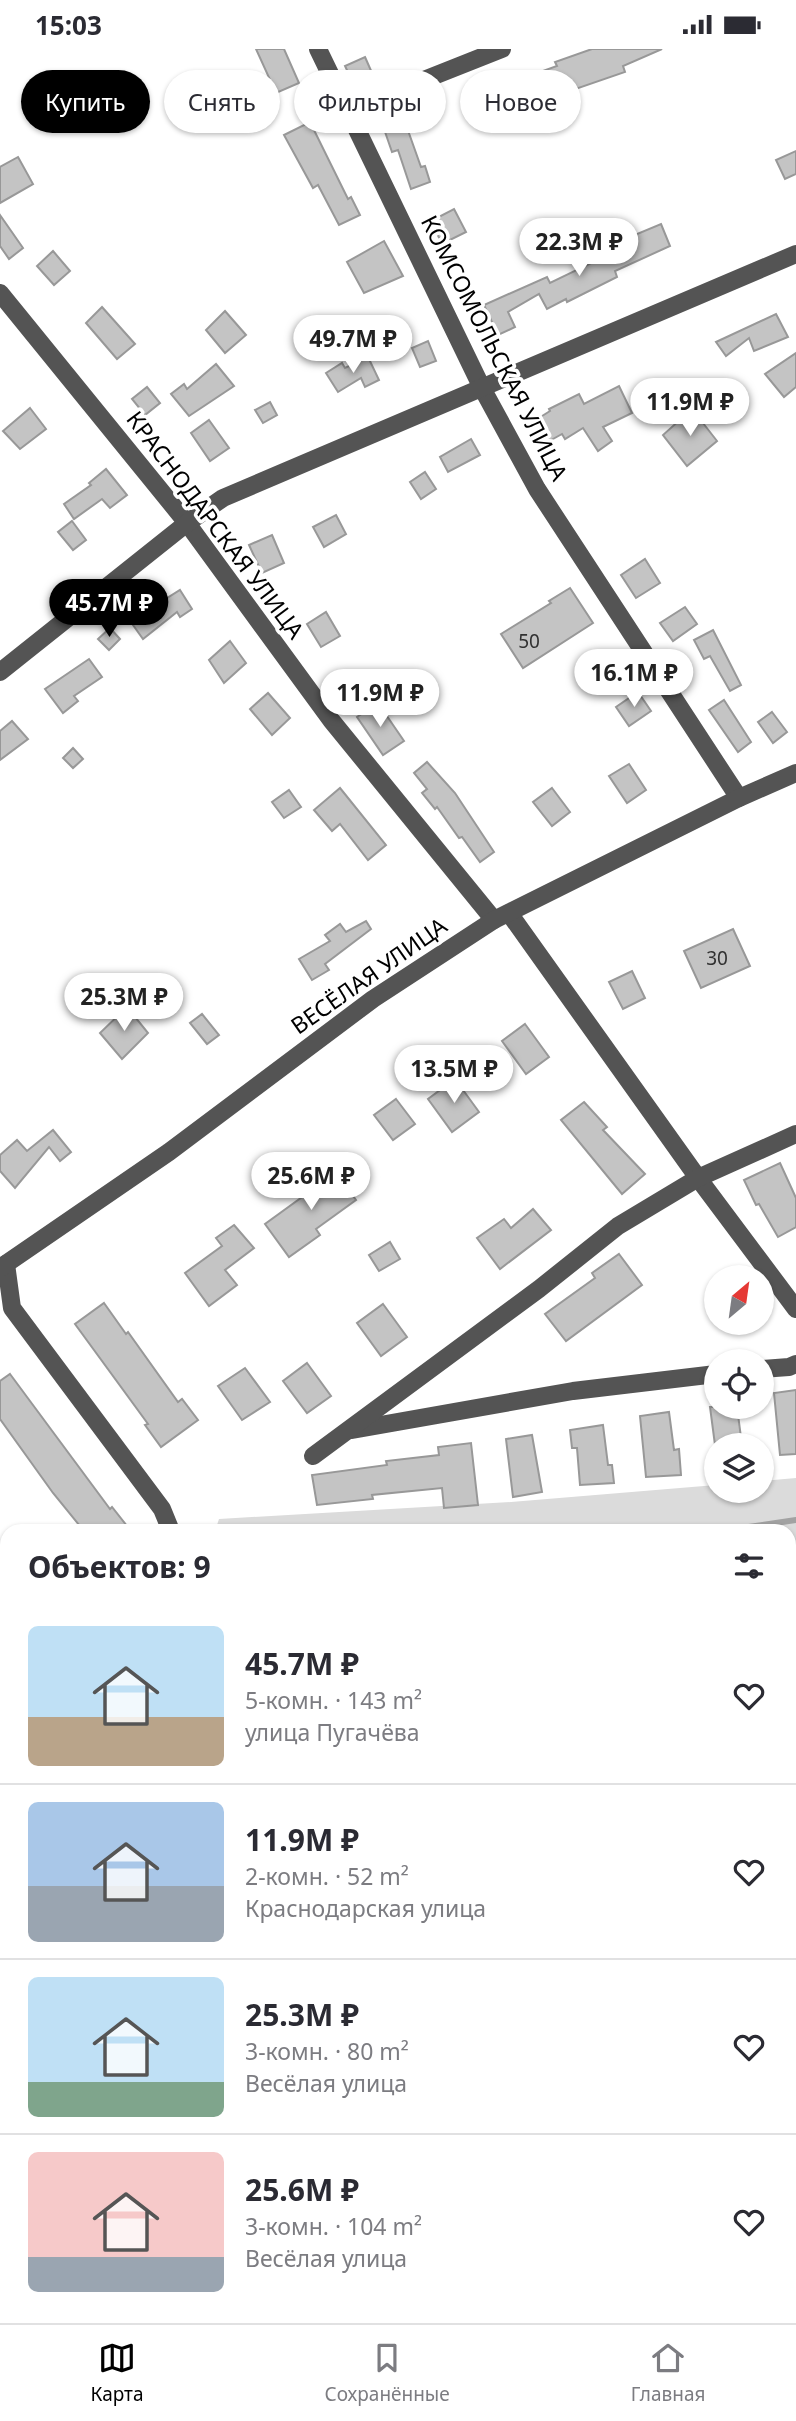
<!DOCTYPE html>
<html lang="ru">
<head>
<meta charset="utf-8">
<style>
  body { margin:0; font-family:"Noto Sans",sans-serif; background:#f7f7f7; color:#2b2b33; height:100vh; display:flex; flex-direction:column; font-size:26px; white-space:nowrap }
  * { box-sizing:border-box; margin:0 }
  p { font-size:23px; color:#7c7c81 }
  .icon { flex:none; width:38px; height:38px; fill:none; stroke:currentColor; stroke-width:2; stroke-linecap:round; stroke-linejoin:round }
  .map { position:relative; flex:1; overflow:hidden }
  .details { position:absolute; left:0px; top:1475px; width:796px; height:800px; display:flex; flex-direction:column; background:#fff; border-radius:21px 21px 0 0; box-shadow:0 2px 5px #0004 }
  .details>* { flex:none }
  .banner { position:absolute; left:21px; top:21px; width:754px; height:63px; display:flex; gap:14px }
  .needle { width:46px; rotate:29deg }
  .buttons { position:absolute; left:704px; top:1216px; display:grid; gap:14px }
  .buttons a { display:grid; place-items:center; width:70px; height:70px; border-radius:50%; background:#fff; box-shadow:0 2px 5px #0004; font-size:35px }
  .price { position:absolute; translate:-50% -60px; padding:0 16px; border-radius:24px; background:#fff; color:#222; font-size:23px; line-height:46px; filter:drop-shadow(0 2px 4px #0008) }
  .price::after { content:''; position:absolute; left:50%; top:42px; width:21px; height:16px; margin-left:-10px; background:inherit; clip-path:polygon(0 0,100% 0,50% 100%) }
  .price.active { background:#000; color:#fff }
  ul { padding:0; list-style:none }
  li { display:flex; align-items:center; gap:21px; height:175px; padding:0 28px }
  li+li { border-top:2px solid #e1e1e2 }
  li span { display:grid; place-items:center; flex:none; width:196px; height:140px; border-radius:10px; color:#555 }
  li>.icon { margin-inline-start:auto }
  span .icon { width:84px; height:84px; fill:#fffc; stroke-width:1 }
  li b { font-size:30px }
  h2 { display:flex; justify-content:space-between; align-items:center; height:84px; padding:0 28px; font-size:30px }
  .tag { padding:0 24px; border-radius:32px; background:#fff; box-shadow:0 2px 5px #0004; font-size:24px; line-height:63px }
  .tag.active { background:#000; color:#fff }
  .status { display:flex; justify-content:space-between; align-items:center; height:49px; padding:0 35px; background:#fff; direction:ltr }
  .status svg { height:19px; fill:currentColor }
  .tabs { display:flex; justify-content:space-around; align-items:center; height:98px; border-top:2px solid #e1e1e2; background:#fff; font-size:19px; color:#7c7c81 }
  .tabs a { display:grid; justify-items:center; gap:4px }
  .tabs .active { color:#000 }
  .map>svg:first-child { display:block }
  .green { fill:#dbdbdb }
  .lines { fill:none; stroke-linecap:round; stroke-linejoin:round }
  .stream { stroke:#a2a2a2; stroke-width:6 }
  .building { fill:#c4c4c4; stroke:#989898; stroke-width:2 }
  .highway-casing { stroke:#dbdbdb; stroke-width:24 }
  .minor { stroke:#545454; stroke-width:18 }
  .highway { stroke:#000; stroke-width:21 }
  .labels { text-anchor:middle; stroke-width:7; stroke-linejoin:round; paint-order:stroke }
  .number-label { font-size:19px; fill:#313131 }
  .street-label { font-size:23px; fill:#000; stroke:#fff }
</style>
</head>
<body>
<div class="status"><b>15:03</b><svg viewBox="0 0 49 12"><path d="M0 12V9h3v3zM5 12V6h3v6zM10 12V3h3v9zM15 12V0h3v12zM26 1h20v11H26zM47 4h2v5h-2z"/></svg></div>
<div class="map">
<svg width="796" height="2274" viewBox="0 0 796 2274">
  <rect width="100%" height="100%" fill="#fff"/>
  <!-- green -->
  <g class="green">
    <path d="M796,1429V1511L789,1515V1482H215L219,1470L511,1453L716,1436V1442H761V1432Z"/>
    <path d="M7,1573V1740L0,1741V1574Z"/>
    <path d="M796,1717V1842L789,1844V1720Z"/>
    <path d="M796,1892V2046L789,2050V1896Z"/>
    <path d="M7,2005V2253L0,2256V2008Z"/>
    <path d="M796,2133V2274H648V2271L640,2274H503L515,2268H789V2137Z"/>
    <path d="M45,2268L86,2269L351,2268L338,2274H32Z"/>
  </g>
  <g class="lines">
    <!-- stream -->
    <g class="stream">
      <path d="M721,1482L796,1471"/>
      <path d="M0,1604L7,1603"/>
    </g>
  </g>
  <!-- building -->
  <g class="building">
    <path d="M256,0H284L299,34L276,44Z"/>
    <path d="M592,0H662L623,17L625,23L552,48L558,62L542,68L526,28L557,17L555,13Z"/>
    <path d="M365,8L376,33L357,42L345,17Z"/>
    <path d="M310,73L348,150L351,148L360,166L339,176L318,136L313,139L284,86Z"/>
    <path d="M405,73L421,118L425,117L430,133L411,140L398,101L392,103L384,80Z"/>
    <path d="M796,102V125L785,130L776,111Z"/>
    <path d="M18,108L33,135L0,154V118Z"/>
    <path d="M454,160L466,183L442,195L431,172Z"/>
    <path d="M0,166L23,199L9,210L0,197Z"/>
    <path d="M661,175L670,197L615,222L617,228L567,253L566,250L547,260L539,245L508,263L515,278L498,286L484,256L547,228L550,234L616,202L613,195Z"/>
    <path d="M384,192L403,227L364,244L347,213Z"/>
    <path d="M53,202L70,222L54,236L37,217Z"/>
    <path d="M102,258L135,295L117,310L86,274Z"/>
    <path d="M225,262L246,286L225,304L206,281Z"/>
    <path d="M776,265L788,288L754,302L749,289L726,307L716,293Z"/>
    <path d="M428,292L436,312L420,318L412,299Z"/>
    <path d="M796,304V338L784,348L765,325Z"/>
    <path d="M368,308L379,331L365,338L361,329L338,343L326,324L342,314L345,319Z"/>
    <path d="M216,315L234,337L189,367L171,345L184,335L187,340Z"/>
    <path d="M619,337L632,364L603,378L612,392L598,402L583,379L565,390L562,385L544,395L531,374L550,362L549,360L579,345L584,355Z"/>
    <path d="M147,338L160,354L145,366L132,350Z"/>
    <path d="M270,353L277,366L263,374L255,361Z"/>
    <path d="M30,359L46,380L20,400L3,382Z"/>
    <path d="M692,360L717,392L687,417L663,386Z"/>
    <path d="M209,371L229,399L210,412L191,384Z"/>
    <path d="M471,390L480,406L448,423L440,408Z"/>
    <path d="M106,420L127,446L110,459L102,450L74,470L64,455L91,436L89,434Z"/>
    <path d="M425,423L436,440L421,450L410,433Z"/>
    <path d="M336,466L346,485L324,498L313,478Z"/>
    <path d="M72,472L86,491L73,501L58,483Z"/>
    <path d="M272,486L284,514L262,524L249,496Z"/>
    <path d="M645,510L660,534L636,549L621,526Z"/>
    <path d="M570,539L593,574L523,619L501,585L551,554L549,552Z"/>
    <path d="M180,541L192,560L180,568L177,563L143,590L128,569L144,556L148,561Z"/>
    <path d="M685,558L697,575L673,592L660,574Z"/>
    <path d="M326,563L340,587L321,598L307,575Z"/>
    <path d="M110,579L120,590L109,601L98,590Z"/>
    <path d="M713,581L741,636L730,642L710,607L704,610L694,591Z"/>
    <path d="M230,592L246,614L224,634L209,611Z"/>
    <path d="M89,610L102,628L74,647L78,652L63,664L45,640Z"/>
    <path d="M638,643L651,662L629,677L616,658Z"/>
    <path d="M268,644L290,669L272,686L250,660Z"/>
    <path d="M724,651L751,693L738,703L709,661Z"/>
    <path d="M378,654L404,692L383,706L357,668Z"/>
    <path d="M772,663L787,683L773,694L758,673Z"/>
    <path d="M12,672L28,690L0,711V682Z"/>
    <path d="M73,699L83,710L73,719L63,709Z"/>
    <path d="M427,713L455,744L494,803L480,813L462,788L459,789L437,758L435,760L422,744L427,740L414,724Z"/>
    <path d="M629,715L646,741L627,754L609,727Z"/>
    <path d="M340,739L386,796L368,811L340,775L332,782L314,761Z"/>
    <path d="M552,739L570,763L552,777L533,753Z"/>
    <path d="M289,741L301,758L284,769L272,753Z"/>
    <path d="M366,872L371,880L325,915L329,921L312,931L299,910L330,892L325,886L340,875L346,883Z"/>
    <path d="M733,880L750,917L701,939L684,902Z"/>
    <path d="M632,922L645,949L623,960L609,933Z"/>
    <path d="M127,958L148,984L122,1010L100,984Z"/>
    <path d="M202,965L219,986L207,995L190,974Z"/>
    <path d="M525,975L549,1008L526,1025L502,992Z"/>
    <path d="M455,1030L479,1063L452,1083L428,1050Z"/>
    <path d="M396,1050L415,1075L393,1091L374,1066Z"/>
    <path d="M584,1053L607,1078L603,1081L645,1125L622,1145L561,1071Z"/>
    <path d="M53,1081L71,1103L60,1112L49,1098L15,1139L0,1122V1106L17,1091L27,1102Z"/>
    <path d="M780,1114L796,1149V1178L778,1188L759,1155L756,1156L744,1131Z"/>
    <path d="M332,1118L356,1151L316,1180L320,1186L289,1208L265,1175L309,1143L305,1138Z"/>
    <path d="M533,1160L551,1181L500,1220L477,1189L504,1170L511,1179Z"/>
    <path d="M234,1176L254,1199L225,1221L237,1236L209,1257L185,1224L222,1197L216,1189Z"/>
    <path d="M390,1193L400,1210L379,1222L369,1206Z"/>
    <path d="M619,1205L642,1236L566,1292L545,1265L595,1229L592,1224Z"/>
    <path d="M104,1254L126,1285L128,1283L178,1353L182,1350L198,1371L161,1398L145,1376L148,1375L75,1275Z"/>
    <path d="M383,1255L407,1288L381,1307L357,1274Z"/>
    <path d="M307,1314L331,1347L307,1364L283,1332Z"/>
    <path d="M245,1319L270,1353L242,1371L218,1337Z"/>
    <path d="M10,1325L110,1460L112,1458L131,1482H84L53,1444L0,1370V1332Z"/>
    <path d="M796,1341V1405L780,1406L774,1344Z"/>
    <path d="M710,1358H737L742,1396H715Z"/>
    <path d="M669,1363L674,1401L679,1400L681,1426L646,1428L640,1367Z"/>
    <path d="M603,1376L608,1416H612L614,1434L580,1436L577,1399H572L570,1381Z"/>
    <path d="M532,1386L542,1443L513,1448L506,1390Z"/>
    <path d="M471,1394L478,1456L444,1459L442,1439L372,1446L373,1450L317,1456L312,1426L387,1416L386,1412L439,1406L438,1398Z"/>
  </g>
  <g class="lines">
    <defs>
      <g id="highway">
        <path d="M789,2088L796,2085"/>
        <path d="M399,2274L412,2268"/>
      </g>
    </defs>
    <!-- highway casing -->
    <use href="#highway" class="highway-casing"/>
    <!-- minor -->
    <g class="minor">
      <path d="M318,0L482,339L537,440L739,749"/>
      <path d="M348,61L502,0"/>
      <path d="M0,244L187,474L331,671L494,871"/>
      <path d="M0,623L187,474L223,449L796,205"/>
      <path d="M509,864L698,1129L796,1260"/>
      <path d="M6,1215L12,1259L162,1460L171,1482"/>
      <path d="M0,1219L169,1103L373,950L494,871L739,749L796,724"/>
      <path d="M761,1320L789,1318L796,1315"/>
      <path d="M352,1381L573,1342L716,1325"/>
      <path d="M313,1407L539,1240L618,1177L698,1129L796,1085"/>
      <path d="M789,1690L796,1686"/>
      <path d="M0,1755L7,1754"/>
      <path d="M789,1870L796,1867"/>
      <path d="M0,1985L7,1982"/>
      <path d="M0,2271L7,2268"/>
    </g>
    <!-- highway -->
    <use href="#highway" class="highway"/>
  </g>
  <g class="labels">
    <!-- number labels -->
    <g class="number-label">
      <text x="529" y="599">50</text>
      <text x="717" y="916">30</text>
    </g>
    <!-- street labels -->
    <g class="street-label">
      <text transform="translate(494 299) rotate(63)" y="8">КОМСОМОЛЬСКАЯ УЛИЦА</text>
      <text transform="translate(215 476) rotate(53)" y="8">КРАСНОДАРСКАЯ УЛИЦА</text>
      <text transform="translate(369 927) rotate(-35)" y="8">ВЕСЁЛАЯ УЛИЦА</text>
    </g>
  </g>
</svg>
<div class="buttons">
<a><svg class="needle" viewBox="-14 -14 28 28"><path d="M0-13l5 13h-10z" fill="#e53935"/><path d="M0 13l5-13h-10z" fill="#7c7c81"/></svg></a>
<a><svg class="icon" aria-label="locate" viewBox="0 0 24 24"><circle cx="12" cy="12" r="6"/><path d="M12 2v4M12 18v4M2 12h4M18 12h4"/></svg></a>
<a><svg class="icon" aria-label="layers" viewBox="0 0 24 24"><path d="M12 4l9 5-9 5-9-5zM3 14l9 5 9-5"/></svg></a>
</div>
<b class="price" style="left:579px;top:229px">22.3M ₽</b>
<b class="price" style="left:353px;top:326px">49.7M ₽</b>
<b class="price" style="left:690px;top:389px">11.9M ₽</b>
<b class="price active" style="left:109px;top:590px">45.7M ₽</b>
<b class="price" style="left:634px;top:660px">16.1M ₽</b>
<b class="price" style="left:380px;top:680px">11.9M ₽</b>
<b class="price" style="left:124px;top:984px">25.3M ₽</b>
<b class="price" style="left:454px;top:1056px">13.5M ₽</b>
<b class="price" style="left:311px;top:1163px">25.6M ₽</b>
<div class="banner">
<a class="tag active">Купить</a>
<a class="tag">Снять</a>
<a class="tag">Фильтры</a>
<a class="tag">Новое</a>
</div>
<section class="details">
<h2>Объектов: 9<svg class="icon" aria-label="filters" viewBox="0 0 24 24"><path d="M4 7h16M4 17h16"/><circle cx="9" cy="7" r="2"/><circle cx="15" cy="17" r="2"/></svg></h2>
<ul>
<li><span style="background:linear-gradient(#bfe0f5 65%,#b9a48a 0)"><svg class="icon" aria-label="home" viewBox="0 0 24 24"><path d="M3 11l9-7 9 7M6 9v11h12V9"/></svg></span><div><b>45.7M ₽</b><p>5-комн. · 143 m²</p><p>улица Пугачёва</p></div><svg class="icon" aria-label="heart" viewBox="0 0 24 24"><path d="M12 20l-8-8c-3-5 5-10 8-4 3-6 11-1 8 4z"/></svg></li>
<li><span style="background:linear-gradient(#a9c7e8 60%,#9aa5b1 0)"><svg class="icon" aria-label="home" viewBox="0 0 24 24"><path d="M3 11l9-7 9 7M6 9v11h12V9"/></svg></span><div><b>11.9M ₽</b><p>2-комн. · 52 m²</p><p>Краснодарская улица</p></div><svg class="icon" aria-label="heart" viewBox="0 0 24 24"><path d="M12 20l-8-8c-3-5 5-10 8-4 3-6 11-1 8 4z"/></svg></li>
<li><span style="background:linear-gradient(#bfe0f5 75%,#7fa58c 0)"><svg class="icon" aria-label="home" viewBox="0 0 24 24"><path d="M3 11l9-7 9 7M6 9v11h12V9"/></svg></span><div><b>25.3M ₽</b><p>3-комн. · 80 m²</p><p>Весёлая улица</p></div><svg class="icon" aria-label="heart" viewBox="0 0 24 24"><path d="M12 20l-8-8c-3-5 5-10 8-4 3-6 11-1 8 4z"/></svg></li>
<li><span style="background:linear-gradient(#f6c9c9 75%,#9aa5b1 0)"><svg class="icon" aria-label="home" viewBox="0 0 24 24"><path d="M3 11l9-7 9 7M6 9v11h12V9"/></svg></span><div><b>25.6M ₽</b><p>3-комн. · 104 m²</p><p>Весёлая улица</p></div><svg class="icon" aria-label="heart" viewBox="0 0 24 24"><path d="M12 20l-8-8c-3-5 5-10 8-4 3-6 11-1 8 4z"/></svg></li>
</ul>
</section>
</div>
<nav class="tabs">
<a class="active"><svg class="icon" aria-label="map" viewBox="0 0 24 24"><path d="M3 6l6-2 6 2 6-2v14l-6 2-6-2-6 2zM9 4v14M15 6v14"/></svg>Карта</a>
<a><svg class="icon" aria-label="saved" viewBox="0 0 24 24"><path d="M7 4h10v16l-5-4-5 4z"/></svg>Сохранённые</a>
<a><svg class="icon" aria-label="home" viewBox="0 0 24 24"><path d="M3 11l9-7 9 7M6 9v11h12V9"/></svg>Главная</a>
</nav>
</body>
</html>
